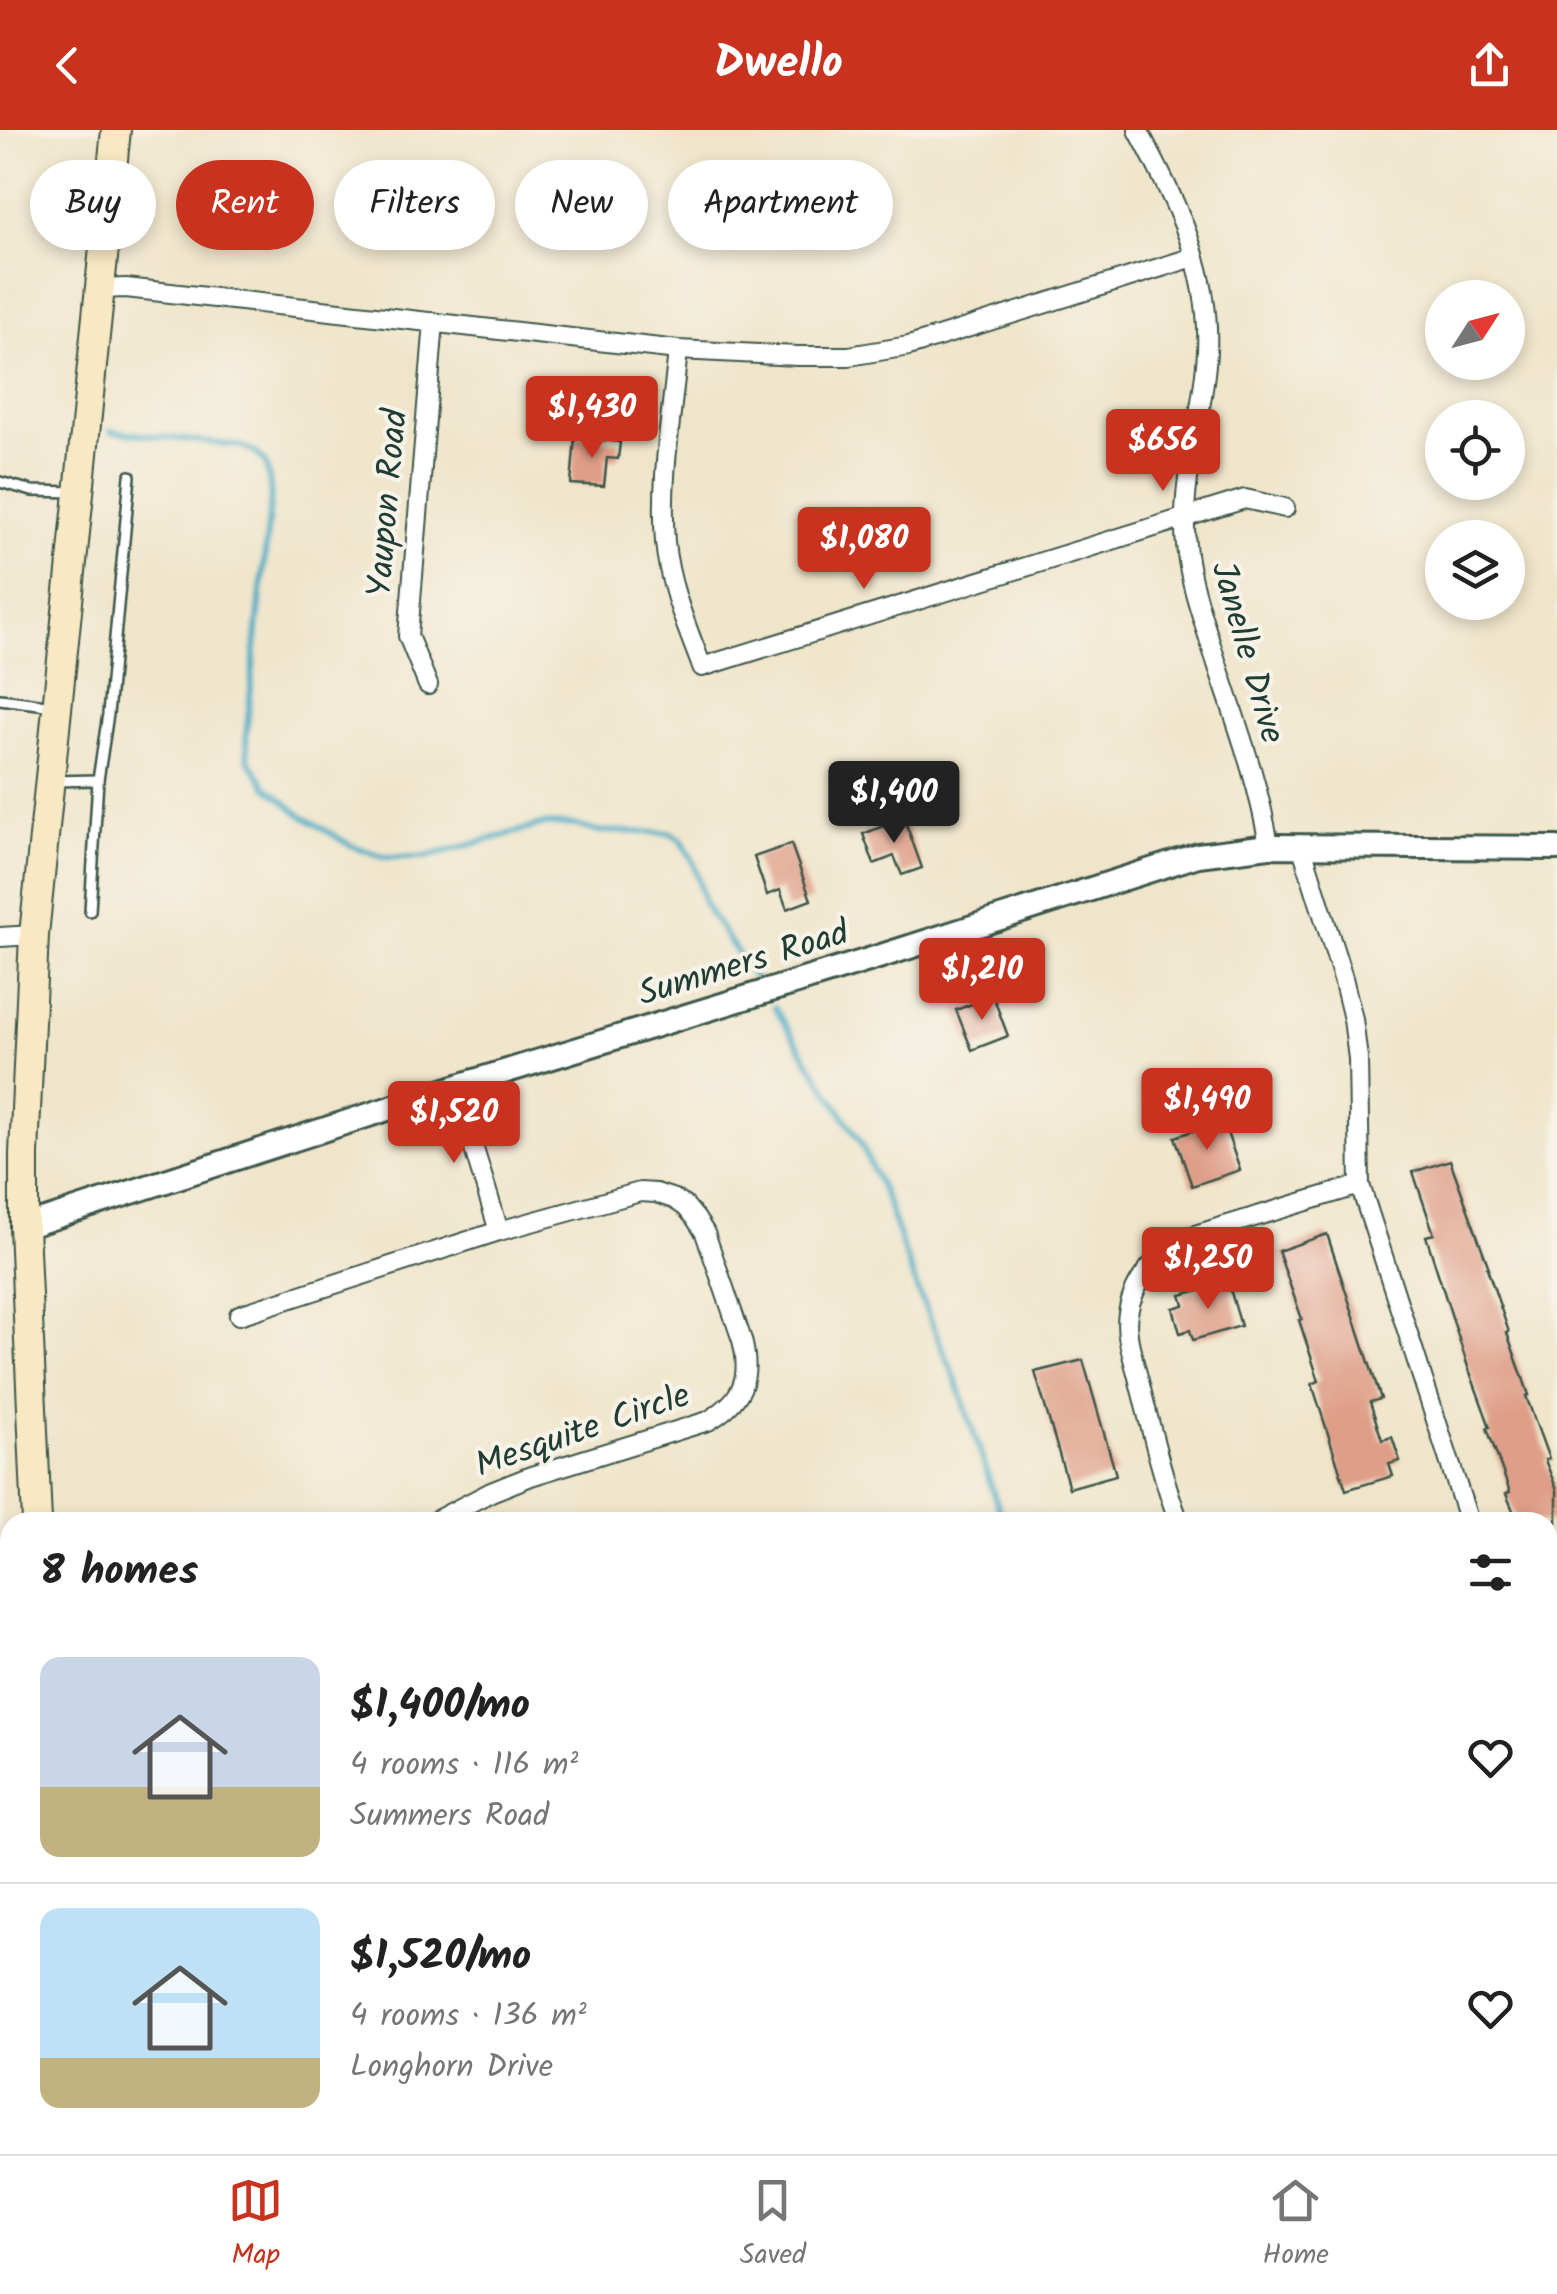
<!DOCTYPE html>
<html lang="en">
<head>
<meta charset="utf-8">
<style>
  body { margin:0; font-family:Kalam,sans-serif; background:#f6f6f6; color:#222; height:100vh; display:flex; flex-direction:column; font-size:38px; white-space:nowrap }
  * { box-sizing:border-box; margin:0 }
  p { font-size:32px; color:#767676 }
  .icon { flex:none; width:55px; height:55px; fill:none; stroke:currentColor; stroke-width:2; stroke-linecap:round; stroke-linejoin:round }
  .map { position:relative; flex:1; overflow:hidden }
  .drawer { position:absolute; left:0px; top:1382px; width:1558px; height:642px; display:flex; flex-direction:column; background:#fff; border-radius:30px 30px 0 0; box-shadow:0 5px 15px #0003 }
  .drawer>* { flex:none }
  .guide { position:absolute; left:30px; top:30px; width:1000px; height:90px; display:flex; gap:20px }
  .needle { width:65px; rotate:54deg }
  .buttons { position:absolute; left:1425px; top:150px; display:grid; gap:20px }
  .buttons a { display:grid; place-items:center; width:100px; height:100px; border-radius:50%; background:#fff; box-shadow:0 5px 15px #0003; font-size:50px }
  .price { position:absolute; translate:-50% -85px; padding:0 22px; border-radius:10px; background:#c8321e; color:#fff; font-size:32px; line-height:65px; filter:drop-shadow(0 2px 5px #0008) }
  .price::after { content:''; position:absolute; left:50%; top:60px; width:30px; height:22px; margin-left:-15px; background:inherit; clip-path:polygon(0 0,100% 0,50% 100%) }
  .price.selected { background:#222; color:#fff }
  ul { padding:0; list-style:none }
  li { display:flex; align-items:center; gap:30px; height:250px; padding:0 40px }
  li+li { border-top:2px solid #e0e0e0 }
  li span { display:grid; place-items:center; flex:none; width:280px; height:200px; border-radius:20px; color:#555 }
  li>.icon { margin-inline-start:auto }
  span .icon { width:120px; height:120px; fill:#fffc; stroke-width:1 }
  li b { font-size:42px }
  h2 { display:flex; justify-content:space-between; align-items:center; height:120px; padding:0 40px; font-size:42px }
  .pill { padding:0 35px; border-radius:45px; background:#fff; box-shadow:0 5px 15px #0003; font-size:35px; line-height:90px }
  .pill.selected { background:#c8321e; color:#fff }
  header { display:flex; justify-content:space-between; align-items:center; height:130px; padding:0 40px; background:#c8321e; color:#fff; font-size:45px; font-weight:800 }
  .dock { display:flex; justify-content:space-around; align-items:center; height:140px; border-top:2px solid #e0e0e0; background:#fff; font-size:28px; color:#767676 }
  .dock a { display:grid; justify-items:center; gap:5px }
  .dock .selected { color:#c8321e }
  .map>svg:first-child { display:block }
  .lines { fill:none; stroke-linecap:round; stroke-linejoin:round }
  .stream { stroke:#42a9c2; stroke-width:6 }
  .building { fill:#df9e88 }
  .service-casing { stroke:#3e564a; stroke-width:14 }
  .minor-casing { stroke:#3e564a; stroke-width:22 }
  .tertiary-casing { stroke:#3e564a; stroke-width:28 }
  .secondary-casing { stroke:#3e564a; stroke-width:32 }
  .service { stroke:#fff; stroke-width:9 }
  .minor { stroke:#fff; stroke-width:18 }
  .tertiary { stroke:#fff; stroke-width:22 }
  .secondary { stroke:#f8e8c3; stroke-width:28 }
  .labels { text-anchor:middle; stroke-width:8; stroke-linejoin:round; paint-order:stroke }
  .street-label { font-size:35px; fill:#1f3d34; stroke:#f7f3e8 }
</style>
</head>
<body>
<header><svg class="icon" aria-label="back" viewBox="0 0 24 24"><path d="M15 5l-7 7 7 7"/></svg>Dwello<svg class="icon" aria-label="share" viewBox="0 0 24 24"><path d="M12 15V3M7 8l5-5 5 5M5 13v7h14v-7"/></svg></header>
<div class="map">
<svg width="1557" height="2024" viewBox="0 0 1557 2024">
  <rect width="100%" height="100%" fill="#f7f3e8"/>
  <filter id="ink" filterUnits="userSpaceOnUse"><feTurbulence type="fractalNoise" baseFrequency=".01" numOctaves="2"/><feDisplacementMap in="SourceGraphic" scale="20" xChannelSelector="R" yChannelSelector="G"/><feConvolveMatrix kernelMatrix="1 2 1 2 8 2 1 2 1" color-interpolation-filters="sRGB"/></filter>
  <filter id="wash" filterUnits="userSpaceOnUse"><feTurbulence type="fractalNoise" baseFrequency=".0048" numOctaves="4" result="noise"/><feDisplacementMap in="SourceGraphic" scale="40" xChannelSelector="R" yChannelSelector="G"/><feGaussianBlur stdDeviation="2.25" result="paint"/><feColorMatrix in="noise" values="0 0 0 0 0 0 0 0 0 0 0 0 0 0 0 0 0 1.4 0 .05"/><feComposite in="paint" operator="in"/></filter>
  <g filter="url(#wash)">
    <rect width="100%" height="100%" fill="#efe5ca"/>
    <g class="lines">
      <!-- stream -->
      <g class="stream">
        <path d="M111,301L241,316C270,327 267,336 271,365L246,606L248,629L267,657L301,685L350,715L385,727H426L545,694L575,695L595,701L671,703L682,711L694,733L705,776L754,847"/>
        <path d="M774,877L860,1011L887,1072L917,1159L957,1252L1003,1392"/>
        <path d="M1548,1880L1557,1881"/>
      </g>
    </g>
    <g id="blocks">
      <!-- building -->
      <g class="building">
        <path d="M575,307L620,312L618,329L607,328L604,356L571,354Z"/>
        <path d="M904,688L922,738L902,745L894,726L874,734L863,704Z"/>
        <path d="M791,714L811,770L787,779L780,760L767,765L754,727Z"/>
        <path d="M993,866L1008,906L972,920L956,880Z"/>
        <path d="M1223,991L1240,1040L1192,1056L1175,1007Z"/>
        <path d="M1450,1030L1489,1138H1487L1509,1202L1507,1203L1529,1265L1526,1266L1549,1329L1545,1330L1557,1360V1392H1518L1506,1364L1510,1362L1487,1298L1490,1297L1467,1234L1426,1106L1434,1104L1413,1042Z"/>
        <path d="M1327,1104L1381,1269L1370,1272L1382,1310L1392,1307L1400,1331L1389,1334L1393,1346L1346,1360L1312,1254L1319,1251L1299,1190L1302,1189L1278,1121Z"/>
        <path d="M1228,1152L1241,1196L1193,1210L1190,1200L1180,1203L1173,1178L1184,1175L1181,1165Z"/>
        <path d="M1083,1230L1116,1345L1069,1358L1035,1242Z"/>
      </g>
    </g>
  </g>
  <g filter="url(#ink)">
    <use href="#blocks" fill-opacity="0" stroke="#3e564a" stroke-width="2.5"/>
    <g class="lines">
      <defs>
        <g id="service">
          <path d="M0,352L32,361L76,362"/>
          <path d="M0,569L54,576"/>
          <path d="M98,650L108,584L130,346"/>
          <path d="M52,651L98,650L90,781"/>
        </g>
        <g id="minor">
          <path d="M1138,0C1175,69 1211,140 1207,221C1204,288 1177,356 1187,424C1191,454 1201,483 1210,512C1231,579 1258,647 1269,716"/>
          <path d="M100,159L126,158L678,220L798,226H849L909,216L1194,127"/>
          <path d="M678,220C672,283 660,349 665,412C669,456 687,497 702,537L1245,369L1285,378"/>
          <path d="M428,555L408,506L434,192"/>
          <path d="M1301,715L1343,848L1353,889L1358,929L1360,1055L1469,1392"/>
          <path d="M0,807L34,805"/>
          <path d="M455,957L499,1101"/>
          <path d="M239,1185L499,1101L640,1062L656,1063L674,1069L686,1077L696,1089L705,1103L742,1210C752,1249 742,1271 708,1291L531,1346L491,1362L433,1392"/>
          <path d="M1179,1392C1162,1346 1151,1299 1139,1251C1134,1230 1124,1204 1128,1183C1134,1149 1159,1122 1188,1107L1360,1055"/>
          <path d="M670,2015L673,2024"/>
          <path d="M279,2024L308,2015"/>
        </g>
        <path id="tertiary" d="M24,1097L455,957L875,828L1198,725L1269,716L1557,718"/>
        <g id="secondary">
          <path d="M37,1392L24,1097V1024L34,805L116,0"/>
          <path d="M61,2015L62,2024"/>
        </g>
      </defs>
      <!-- service casing -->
      <use href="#service" class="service-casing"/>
      <!-- minor casing -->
      <use href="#minor" class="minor-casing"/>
      <!-- tertiary casing -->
      <use href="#tertiary" class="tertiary-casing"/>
      <!-- secondary casing -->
      <use href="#secondary" class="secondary-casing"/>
      <!-- service -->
      <use href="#service" class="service"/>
      <!-- minor -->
      <use href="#minor" class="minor"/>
      <!-- tertiary -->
      <use href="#tertiary" class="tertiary"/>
      <!-- secondary -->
      <use href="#secondary" class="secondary"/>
    </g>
  </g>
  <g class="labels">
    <!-- street labels -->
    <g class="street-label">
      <text transform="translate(386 373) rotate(-85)" y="12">Yaupon Road</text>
      <text transform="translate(1249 522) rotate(74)" y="12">Janelle Drive</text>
      <text transform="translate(743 832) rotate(-17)" y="12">Summers Road</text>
      <text transform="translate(582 1299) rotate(-19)" y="12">Mesquite Circle</text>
    </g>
  </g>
</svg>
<div class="buttons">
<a><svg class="needle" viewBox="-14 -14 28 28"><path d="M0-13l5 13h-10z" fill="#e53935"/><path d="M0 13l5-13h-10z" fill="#767676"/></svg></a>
<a><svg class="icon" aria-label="locate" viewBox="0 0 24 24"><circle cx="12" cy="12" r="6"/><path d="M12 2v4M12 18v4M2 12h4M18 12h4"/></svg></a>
<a><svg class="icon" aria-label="layers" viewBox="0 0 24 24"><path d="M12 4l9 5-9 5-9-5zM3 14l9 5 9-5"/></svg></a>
</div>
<b class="price" style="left:592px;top:331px">$1,430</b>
<b class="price" style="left:1163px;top:364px">$656</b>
<b class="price" style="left:864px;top:462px">$1,080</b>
<b class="price selected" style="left:894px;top:716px">$1,400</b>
<b class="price" style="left:982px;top:893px">$1,210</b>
<b class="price" style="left:1207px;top:1023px">$1,490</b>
<b class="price" style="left:454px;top:1036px">$1,520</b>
<b class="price" style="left:1208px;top:1182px">$1,250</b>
<div class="guide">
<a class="pill">Buy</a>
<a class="pill selected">Rent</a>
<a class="pill">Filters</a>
<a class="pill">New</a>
<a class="pill">Apartment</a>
</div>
<section class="drawer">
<h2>8 homes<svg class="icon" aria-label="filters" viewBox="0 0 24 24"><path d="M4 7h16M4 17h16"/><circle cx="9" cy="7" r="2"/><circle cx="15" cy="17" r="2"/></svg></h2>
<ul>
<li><span style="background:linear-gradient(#c9d6e8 65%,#c2b280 0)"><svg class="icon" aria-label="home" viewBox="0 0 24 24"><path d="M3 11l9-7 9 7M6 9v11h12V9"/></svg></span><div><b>$1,400/mo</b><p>4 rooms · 116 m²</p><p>Summers Road</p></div><svg class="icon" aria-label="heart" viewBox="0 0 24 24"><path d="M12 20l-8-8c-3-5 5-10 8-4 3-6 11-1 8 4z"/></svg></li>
<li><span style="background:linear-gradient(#bfe0f5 75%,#c2b280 0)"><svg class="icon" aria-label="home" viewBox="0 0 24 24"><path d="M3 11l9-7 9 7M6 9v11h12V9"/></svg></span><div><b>$1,520/mo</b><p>4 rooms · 136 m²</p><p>Longhorn Drive</p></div><svg class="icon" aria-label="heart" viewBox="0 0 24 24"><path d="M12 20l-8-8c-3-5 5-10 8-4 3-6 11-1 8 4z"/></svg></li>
</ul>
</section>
</div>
<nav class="dock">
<a class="selected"><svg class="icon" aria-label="map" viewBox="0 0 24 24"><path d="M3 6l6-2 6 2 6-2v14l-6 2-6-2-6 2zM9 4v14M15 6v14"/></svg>Map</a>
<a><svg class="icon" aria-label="saved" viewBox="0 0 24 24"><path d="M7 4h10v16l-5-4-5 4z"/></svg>Saved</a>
<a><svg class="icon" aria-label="home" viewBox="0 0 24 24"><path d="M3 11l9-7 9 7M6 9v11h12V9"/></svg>Home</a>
</nav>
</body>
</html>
